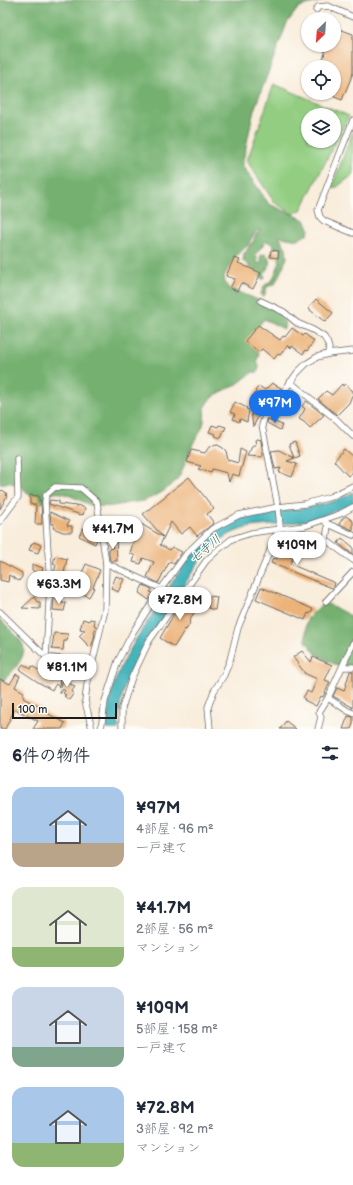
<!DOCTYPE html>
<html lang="ja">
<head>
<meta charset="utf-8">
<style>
  body { margin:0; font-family:"Balsamiq Sans","Klee One",sans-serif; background:#f6f6f7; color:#1f2937; height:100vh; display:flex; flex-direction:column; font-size:15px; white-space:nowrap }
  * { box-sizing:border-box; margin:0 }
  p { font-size:13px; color:#747a83 }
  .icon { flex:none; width:22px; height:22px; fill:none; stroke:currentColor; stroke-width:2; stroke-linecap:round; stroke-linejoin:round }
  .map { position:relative; height:729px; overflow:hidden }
  .sheet { display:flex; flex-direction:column; background:#fff; flex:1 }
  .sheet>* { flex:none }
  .needle { width:26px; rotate:205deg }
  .tools { position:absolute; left:301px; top:12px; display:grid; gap:8px }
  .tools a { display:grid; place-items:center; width:40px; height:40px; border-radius:50%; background:#fff; box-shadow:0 1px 3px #0004; font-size:20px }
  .scale { position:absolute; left:12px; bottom:10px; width:105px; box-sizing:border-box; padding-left:4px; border:2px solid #1c1c1c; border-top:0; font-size:11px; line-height:14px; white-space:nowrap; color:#1c1c1c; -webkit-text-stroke:3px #fdfcf7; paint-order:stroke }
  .price { position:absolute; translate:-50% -34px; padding:0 9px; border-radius:14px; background:#fff; color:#222; font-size:13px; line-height:26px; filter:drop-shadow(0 1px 2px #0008) }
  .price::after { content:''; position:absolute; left:50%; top:24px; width:12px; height:9px; margin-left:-6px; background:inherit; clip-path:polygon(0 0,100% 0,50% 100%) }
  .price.on { background:#1a73e8; color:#fff }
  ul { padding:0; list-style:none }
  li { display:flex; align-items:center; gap:12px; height:100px; padding:0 12px }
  li span { display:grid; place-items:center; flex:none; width:112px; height:80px; border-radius:12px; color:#555 }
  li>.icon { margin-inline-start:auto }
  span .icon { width:48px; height:48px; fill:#fffc; stroke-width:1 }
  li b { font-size:17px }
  h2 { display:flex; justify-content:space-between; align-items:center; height:48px; padding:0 12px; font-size:17px }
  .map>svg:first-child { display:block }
  .green { fill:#92cd81; stroke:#57744e; fill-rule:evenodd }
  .forest { fill:#75b06f; stroke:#486646 }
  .water { fill:#45b5bc; stroke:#30686c }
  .building { fill:#ecb278 }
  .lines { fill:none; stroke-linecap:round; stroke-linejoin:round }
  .street-casing { stroke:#69655f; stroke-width:7 }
  .street { stroke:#fff; stroke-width:5.5 }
  .labels { text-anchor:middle; stroke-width:3; stroke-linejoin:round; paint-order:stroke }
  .water-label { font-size:12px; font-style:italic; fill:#2e6164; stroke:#fdfcf7 }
</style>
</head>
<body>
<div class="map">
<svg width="353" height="729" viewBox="0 0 353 729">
  <rect width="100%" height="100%" fill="#fdfcf7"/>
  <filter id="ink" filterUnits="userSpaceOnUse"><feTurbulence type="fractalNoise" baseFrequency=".025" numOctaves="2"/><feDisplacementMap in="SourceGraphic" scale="8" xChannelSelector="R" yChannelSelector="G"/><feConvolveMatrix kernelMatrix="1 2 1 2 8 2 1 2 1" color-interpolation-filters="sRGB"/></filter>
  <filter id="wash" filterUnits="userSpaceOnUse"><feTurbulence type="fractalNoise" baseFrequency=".012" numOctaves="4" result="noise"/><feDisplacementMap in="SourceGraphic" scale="16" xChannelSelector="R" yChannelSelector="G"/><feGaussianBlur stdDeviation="0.9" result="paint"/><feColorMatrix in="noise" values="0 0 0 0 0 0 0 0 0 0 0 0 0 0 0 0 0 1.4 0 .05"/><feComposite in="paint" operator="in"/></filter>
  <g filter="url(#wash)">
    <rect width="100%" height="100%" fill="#f9eddc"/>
    <!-- green -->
    <g class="green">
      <path d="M274,84L349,116L301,210L293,214L274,202L247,161ZM308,115H334V141H308Z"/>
      <path d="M353,131V175L334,189L332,187Z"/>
    </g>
    <!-- forest -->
    <g class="forest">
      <path d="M0,0H326L299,7L287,23L254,110L242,165L269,204L305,220C309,226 312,232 304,236C303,237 299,239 298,239C292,240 284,237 279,236L286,248L287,258L275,284L267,287L264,297H262L261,294L264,286L273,279L280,262L279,260L281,251L278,248L275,247L271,243L266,241L255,255L257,257V263H261L262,260L260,259L261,255L265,254L268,256C271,263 269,268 264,274L265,277L264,279H262L258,275L249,268V265L243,261L244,253L246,252L250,244L253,242L256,234L261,229H260L256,231L247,246L236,256L230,264L224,276L225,282L229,289C243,293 274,305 282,317C285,321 285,325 284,329L264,319L246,342L257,350L259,354L257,361L259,367L258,372H253L236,385L217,394L209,400L204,408C207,429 197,433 190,450C187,459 183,469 178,478C170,489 155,497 143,501C138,502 133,502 128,503C116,506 104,508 91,505C81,502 64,490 54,493C49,494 46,499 43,503L36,502L23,488L9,482L0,484Z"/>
      <path d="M328,604L349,615L353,618V665H337L332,663L316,654L306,641V625L308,618L321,605Z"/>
      <path d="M0,619C5,624 21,639 23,645C28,658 8,676 0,684Z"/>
    </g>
    <!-- water -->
    <path class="water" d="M353,492V503L349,505C336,510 322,517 309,520C297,522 285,524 273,525C261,526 249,526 237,531C202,545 192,575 173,604C158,627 140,648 129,673C122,691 119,710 118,729H107C107,714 109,698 114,684C123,658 138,636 153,613C174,579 200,533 239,518C244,516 251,516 257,515C290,508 323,510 353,492Z"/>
    <g id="blocks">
      <!-- building -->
      <g class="building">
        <path d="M339,29L353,34V73L342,100L334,97V67H320L325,53V51H324L326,46L331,48L333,45H334V42Z"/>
        <path d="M271,250L279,251L278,258L270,257Z"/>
        <path d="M234,258L240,260L238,263L261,273L253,289L241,283L237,291L230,288L235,279L226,276Z"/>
        <path d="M316,299L333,313L325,322L310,310V309L309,307Z"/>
        <path d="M258,325L280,340L283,336L285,337L292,328L303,336L305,334L314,341L307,351L306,350L303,354L292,346L291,348L288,345L280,355L278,354L274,359L262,349L259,352L245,341Z"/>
        <path d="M272,383L281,388L274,397L272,395L270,399L267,397L263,403L259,399L258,401H255L253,399V397L256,392L255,391L259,386L265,390Z"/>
        <path d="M342,384L343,386L345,384L353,391V393L349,403L337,415L318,399L326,391L332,395Z"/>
        <path d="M306,401L324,415L310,428L304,422L299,419L305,409L302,406Z"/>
        <path d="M235,402L247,408L246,409L249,410L247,422L240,419L239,422L233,419L235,414L230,412Z"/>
        <path d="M251,411L259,415L253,427Z"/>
        <path d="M268,419L282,425L280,430L267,423Z"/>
        <path d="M212,425L218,427L219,425L226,427L221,438L215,436L216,434L209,432Z"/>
        <path d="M258,439L261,440L263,455L262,457L247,456L253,445H256L255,440Z"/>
        <path d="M295,442L300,456L287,461L297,464L292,477L279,472L281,468L275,469L271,451L279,450L294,458L289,444Z"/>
        <path d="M216,444L223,448L226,451L228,460L238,463L240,449L246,452L239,476L232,474L229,482L227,473L212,469L211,473L198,469L201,466L187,462L191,450L205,453L209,447Z"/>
        <path d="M344,449L353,457V472L348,476L334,461Z"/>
        <path d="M189,477L214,509L207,514L214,523L197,536L190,527L181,534L171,522L160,545L170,550L172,547L182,552L174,564L170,561L158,583L147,577L154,562L143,558L141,564L133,562L135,556L130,553L134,540L122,533L131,518L163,537L143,514Z"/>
        <path d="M2,490L7,493L6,495L7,496L0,509V492Z"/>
        <path d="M30,495L39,496V501L41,500L42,524H35L36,505L30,504Z"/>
        <path d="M50,500L59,501V504L77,506V505L85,508L83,515L82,514L81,515L49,504Z"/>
        <path d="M50,512L69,521L67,526H72V532H63L53,528L54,524H51Z"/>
        <path d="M346,516L353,521V530L339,524L343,518Z"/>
        <path d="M91,523L96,525L98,537L95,544L79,536L83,528L88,530Z"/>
        <path d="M116,537L117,561H112L110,560L109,555V549L113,548L110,539Z"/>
        <path d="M342,538L353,547V555L338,543Z"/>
        <path d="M34,542L41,545L38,553L29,550L32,543H34Z"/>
        <path d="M284,543L297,549L290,564L335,583L334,586L332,588L271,563L273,558L277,559Z"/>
        <path d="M55,556L67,559L64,573L80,578L86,564L100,570L93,587L94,588L89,597L81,593L83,588L72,585L71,586L57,582L59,574L54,573L56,565L53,564Z"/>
        <path d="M0,561L22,573V577L19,581L9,575L8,582L0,580Z"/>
        <path d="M32,564L43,568L39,580H42V590L30,589L31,581L34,582L35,572L32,570Z"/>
        <path d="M116,576L124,579L118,592L111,588Z"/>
        <path d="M143,585L152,589L150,592L152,593L149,600L139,593Z"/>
        <path d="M261,587L313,609L310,614L308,613L305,620L256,599Z"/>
        <path d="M187,595L192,598L198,605L189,622L190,623L186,630L185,629L174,647L160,638L177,609Z"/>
        <path d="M210,596L217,597L215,610L208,608Z"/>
        <path d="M34,597L37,602H40V609L22,608Z"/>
        <path d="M54,598L62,600L61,603H66L64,611L53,610Z"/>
        <path d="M83,619L89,621L90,619L95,620L94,625L96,626L94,633L95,634L92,645L90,647L79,636L85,630L80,629Z"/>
        <path d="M54,633L68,634L67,641H64L63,650L52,649Z"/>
        <path d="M302,651L311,662L313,657L332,665L325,680L330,682L323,697L321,696L316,706L304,700L305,699L303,698L307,691L311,693L317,679L304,673V672L293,657Z"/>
        <path d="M23,664L31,669L32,666L46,675L48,672L55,676L60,664L61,665L59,687L56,684L52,690L38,682L20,670Z"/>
        <path d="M350,671H353V708H352V707L333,696L337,688L344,691Z"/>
        <path d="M16,674L20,676L15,687L24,692L22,695L24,696L23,698L44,709L43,711L65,723L62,729H33L38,721L15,709L5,729H0V679L10,684Z"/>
        <path d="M64,676L70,680L68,682L75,687L71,692L74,693L69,700L64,696L66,695L63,693L65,691L63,689L60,694L59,693Z"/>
        <path d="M348,716L353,717V724L351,729H343Z"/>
        <path d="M286,721L296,729H280Z"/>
      </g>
    </g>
  </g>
  <g filter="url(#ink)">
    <use href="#blocks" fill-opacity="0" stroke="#69655f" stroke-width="1"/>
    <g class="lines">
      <defs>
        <g id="street">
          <path d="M316,10L318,7L328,6L353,17"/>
          <path d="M353,120L318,210L320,217L324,221L353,233"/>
          <path d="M261,301L284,312L297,323L313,330L324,337L327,342L329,348L328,354"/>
          <path d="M290,382L337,420L353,436"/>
          <path d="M0,521L18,497L17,458"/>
          <path d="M326,523L353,535"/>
          <path d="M328,525L326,540L353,560"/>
          <path d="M106,563L166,591L179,600"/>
          <path d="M326,601L353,572"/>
          <path d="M0,612L46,657L74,661L89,675"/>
          <path d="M46,657L50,585L45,502L46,495L55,487L81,488L97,502L106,563L105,610L87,685L85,701L92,729"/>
          <path d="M343,667H353"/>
          <path d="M328,698L348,711L353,713"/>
          <path d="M101,729L105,701L118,661L133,632L161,589L187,553L212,529L239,515L278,507L305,504L330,497L353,486"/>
          <path d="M122,729V708L132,677L149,641L206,561L219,549L232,539L251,533L264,531L305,526L340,514L353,507"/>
          <path d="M210,729L208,707L214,691L224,675L230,660L238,628L280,526L278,507L262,425L265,416L274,405L297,373L306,364L317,357L328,354L353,351"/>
          <path d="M318,729L321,717L319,712L328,698L353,643"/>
        </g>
      </defs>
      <!-- street casing -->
      <use href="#street" class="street-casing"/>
      <!-- street -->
      <use href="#street" class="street"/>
    </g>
  </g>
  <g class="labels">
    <!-- water labels -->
    <g class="water-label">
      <text transform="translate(205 549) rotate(-41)" y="4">七寺川</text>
    </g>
  </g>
</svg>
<div class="tools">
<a><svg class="needle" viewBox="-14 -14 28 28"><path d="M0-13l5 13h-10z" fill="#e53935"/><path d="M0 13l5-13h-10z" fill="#747a83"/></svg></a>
<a><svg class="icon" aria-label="locate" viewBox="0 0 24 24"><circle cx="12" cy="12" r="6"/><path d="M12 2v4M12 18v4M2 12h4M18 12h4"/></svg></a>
<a><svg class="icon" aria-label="layers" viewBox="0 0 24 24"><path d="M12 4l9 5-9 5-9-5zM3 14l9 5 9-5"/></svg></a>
</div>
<div class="scale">100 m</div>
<b class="price on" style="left:275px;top:424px">¥97M</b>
<b class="price" style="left:113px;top:550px">¥41.7M</b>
<b class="price" style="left:297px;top:566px">¥109M</b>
<b class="price" style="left:59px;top:605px">¥63.3M</b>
<b class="price" style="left:180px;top:621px">¥72.8M</b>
<b class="price" style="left:67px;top:688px">¥81.1M</b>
</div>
<section class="sheet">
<h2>6件の物件<svg class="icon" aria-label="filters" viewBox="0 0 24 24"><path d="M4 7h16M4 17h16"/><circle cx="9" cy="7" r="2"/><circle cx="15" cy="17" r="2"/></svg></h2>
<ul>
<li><span style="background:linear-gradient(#a9c7e8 70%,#b9a48a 0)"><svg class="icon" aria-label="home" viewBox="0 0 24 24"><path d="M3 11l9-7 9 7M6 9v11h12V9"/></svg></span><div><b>¥97M</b><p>4部屋 · 96 m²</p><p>一戸建て</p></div></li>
<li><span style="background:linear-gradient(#dfe7d0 75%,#8fb573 0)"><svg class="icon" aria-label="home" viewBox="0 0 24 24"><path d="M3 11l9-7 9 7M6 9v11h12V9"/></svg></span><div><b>¥41.7M</b><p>2部屋 · 56 m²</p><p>マンション</p></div></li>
<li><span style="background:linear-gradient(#c9d6e8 75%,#7fa58c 0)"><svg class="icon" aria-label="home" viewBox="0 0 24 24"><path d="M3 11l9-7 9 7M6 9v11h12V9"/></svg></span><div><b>¥109M</b><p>5部屋 · 158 m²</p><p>一戸建て</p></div></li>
<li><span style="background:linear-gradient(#a9c7e8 70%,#8fb573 0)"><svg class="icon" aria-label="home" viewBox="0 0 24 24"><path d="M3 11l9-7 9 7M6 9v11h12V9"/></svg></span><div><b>¥72.8M</b><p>3部屋 · 92 m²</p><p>マンション</p></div></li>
</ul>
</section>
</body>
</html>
